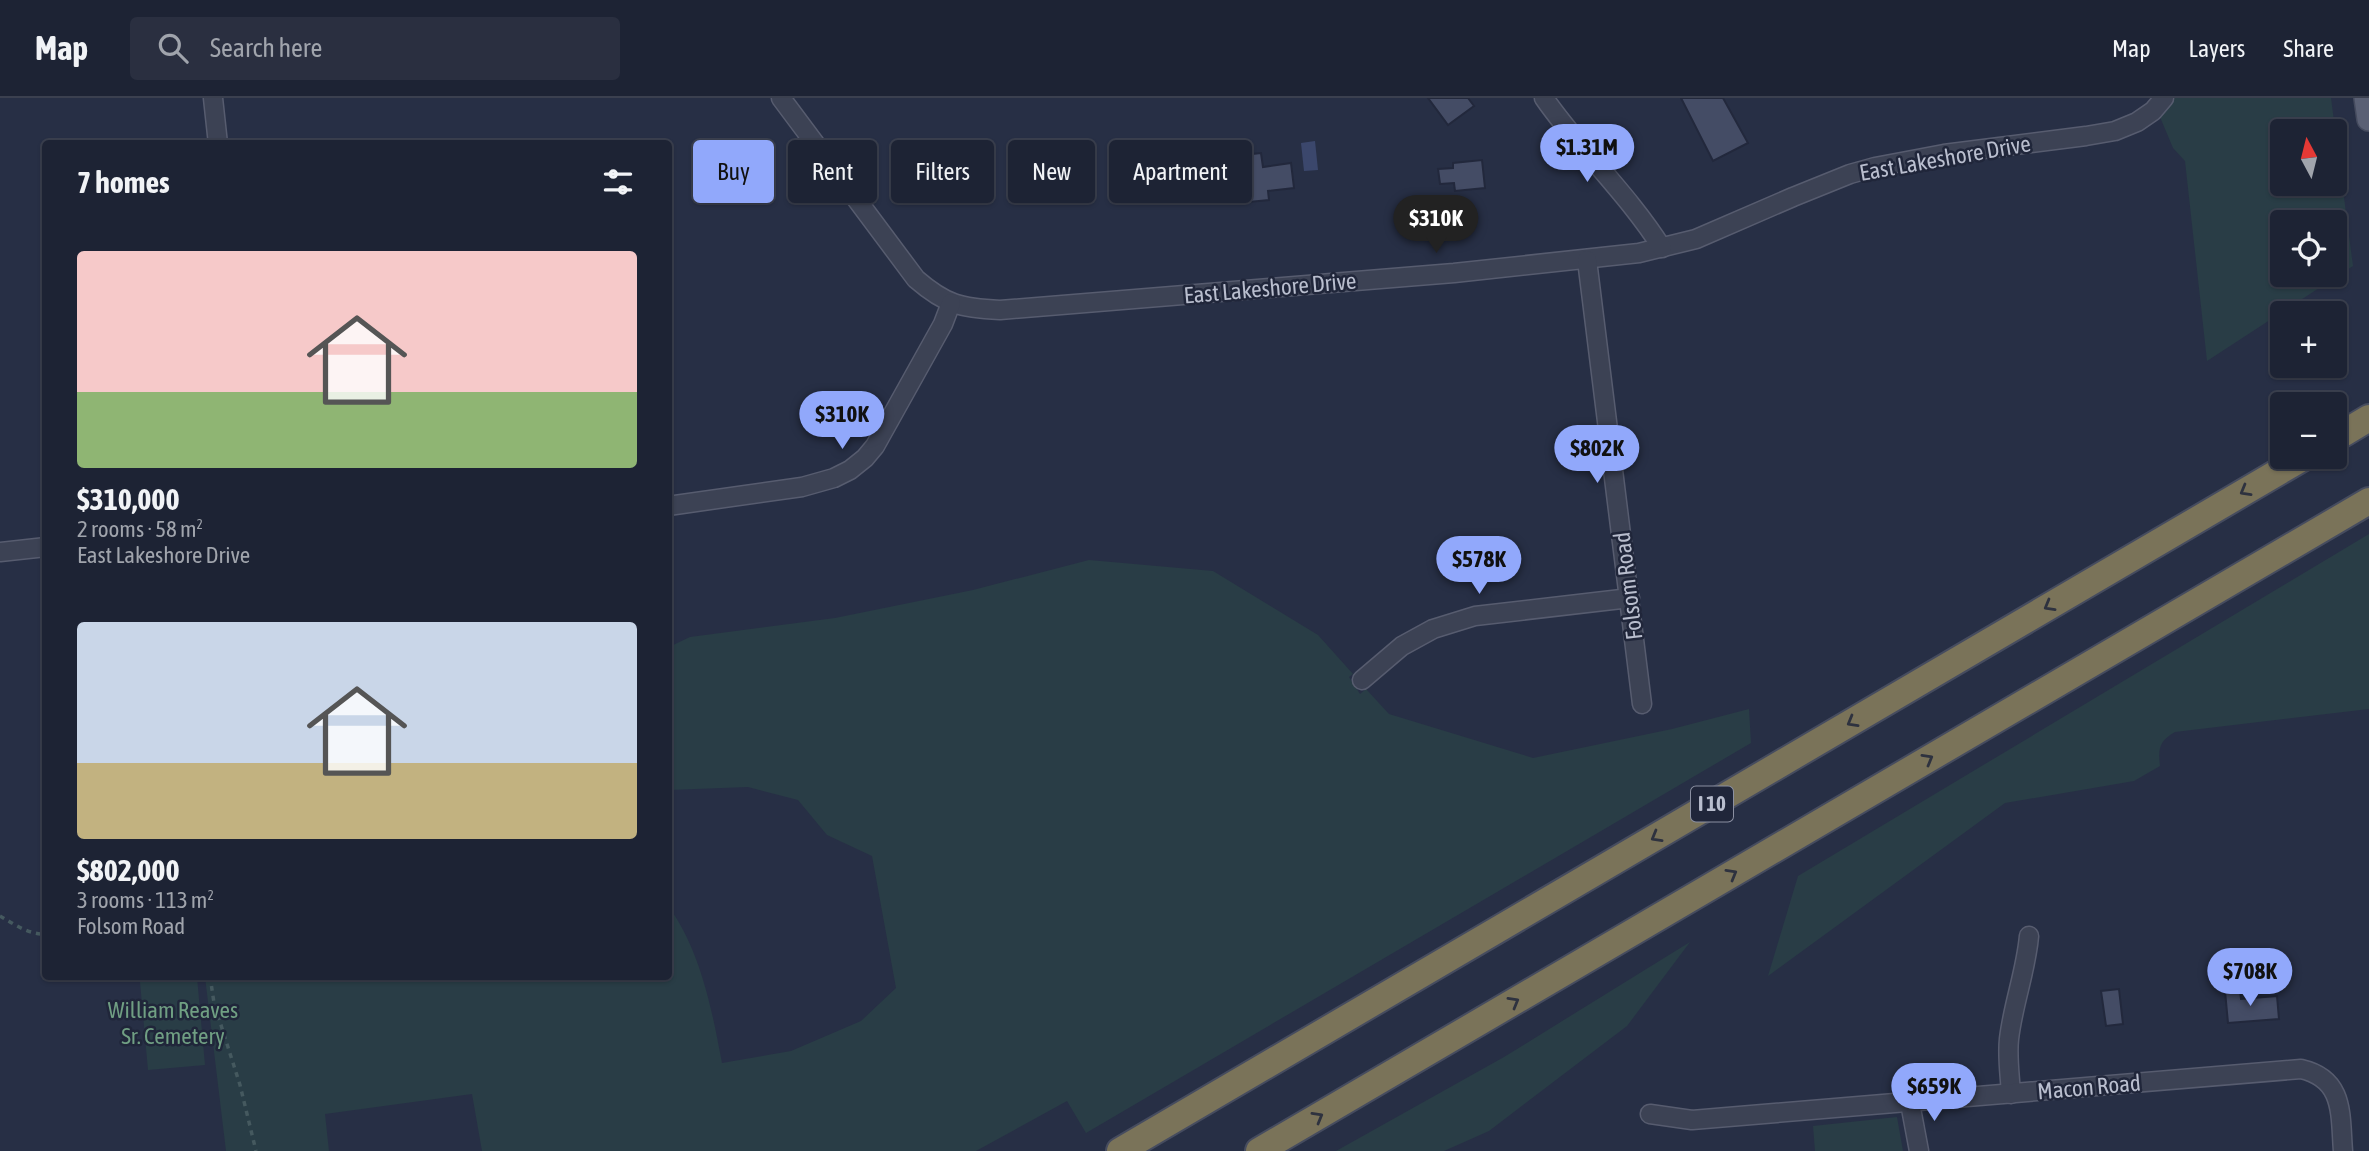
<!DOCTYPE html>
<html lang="en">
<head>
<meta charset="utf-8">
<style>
  body { margin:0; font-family:"Asap Condensed",sans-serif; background:#2a2f40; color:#f1f3f6; height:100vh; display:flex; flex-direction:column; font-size:26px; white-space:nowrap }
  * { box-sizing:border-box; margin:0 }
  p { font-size:23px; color:#a0a4ac }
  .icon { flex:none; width:38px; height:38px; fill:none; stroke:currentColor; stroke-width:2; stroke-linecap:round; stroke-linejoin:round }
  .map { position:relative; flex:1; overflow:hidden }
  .details { position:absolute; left:42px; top:42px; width:630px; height:840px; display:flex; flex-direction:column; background:#1d2334; border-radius:7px; box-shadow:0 2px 5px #0004,0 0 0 2px #3b404f }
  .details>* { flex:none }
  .top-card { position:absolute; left:693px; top:42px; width:665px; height:63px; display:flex; gap:14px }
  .needle { width:46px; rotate:353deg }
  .buttons { position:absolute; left:2270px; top:21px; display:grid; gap:14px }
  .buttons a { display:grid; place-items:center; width:77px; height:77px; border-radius:7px; background:#1d2334; box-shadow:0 2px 5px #0004,0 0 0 2px #3b404f; font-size:35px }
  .price { position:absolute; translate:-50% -60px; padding:0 16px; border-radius:24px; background:#91a8fb; color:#111; font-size:23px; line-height:46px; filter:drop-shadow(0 2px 4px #0008) }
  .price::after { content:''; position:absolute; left:50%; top:42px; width:21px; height:16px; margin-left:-10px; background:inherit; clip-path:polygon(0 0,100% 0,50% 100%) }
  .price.on { background:#222; color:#fff }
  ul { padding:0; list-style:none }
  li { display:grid; align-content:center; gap:14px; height:371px; padding:0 35px }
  li span { display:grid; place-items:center; height:217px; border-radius:7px; color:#555 }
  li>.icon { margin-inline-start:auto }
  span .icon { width:126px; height:126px; fill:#fffc; stroke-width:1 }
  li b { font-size:30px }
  h2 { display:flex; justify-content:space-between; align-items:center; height:84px; padding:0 35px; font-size:30px }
  .chip { padding:0 24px; border-radius:7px; background:#1d2334; box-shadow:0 2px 5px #0004,0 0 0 2px #3b404f; font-size:24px; line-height:63px }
  .chip.on { background:#91a8fb; color:#111 }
  header { display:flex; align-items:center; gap:42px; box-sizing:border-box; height:98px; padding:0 35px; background:#1d2334; border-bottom:2px solid #3b404f }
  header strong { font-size:33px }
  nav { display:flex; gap:38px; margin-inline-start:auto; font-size:24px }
  .search { width:490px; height:63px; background:#2a2f40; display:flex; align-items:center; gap:18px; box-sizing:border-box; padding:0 24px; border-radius:7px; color:#a0a4ac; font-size:26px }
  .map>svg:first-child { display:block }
  .green { fill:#293d46; fill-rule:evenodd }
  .water { fill:#3b476c }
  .building { fill:#444c65; stroke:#22283c; stroke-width:2 }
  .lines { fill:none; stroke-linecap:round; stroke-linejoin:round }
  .minor-casing { stroke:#575c6f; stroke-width:21 }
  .major-casing { stroke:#454b5e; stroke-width:26 }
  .highway-casing { stroke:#464c5f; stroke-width:30 }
  .path { stroke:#45595f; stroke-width:3.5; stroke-dasharray:5 5; stroke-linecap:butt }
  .minor { stroke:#3c4254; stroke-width:18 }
  .major { stroke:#5a6074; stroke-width:23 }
  .highway { stroke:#7a7359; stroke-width:26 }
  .oneway { stroke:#2e323f }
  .labels { text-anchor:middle; stroke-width:5; stroke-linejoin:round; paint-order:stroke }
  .shield { fill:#20263a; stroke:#8b90a2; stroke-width:2 }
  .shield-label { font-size:21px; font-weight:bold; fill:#b9bece }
  .street-label { font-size:23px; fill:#b9bece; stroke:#20263a }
  .park-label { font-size:23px; fill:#709f83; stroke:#20263a }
</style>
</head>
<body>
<header>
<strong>Map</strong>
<div class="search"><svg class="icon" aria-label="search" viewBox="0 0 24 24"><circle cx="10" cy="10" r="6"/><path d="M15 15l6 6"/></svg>Search here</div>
<nav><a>Map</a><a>Layers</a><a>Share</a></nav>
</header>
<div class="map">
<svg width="2369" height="1053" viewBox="0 0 2369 1053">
  <rect width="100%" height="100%" fill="#272f45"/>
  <!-- green -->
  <g class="green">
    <path d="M2175,0H2331L2353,168L2207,263L2185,63L2173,50L2160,19ZM2334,33V86H2282V33ZM2334,124V177H2282V124Z"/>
    <path d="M2369,436V611L2175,634C2159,643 2158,651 2160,668L2134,683L2005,705L1768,878L1798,778Z"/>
    <path d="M1089,462L1213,473L1318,537L1353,576L1349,579L1360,596L1366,591L1389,616L1533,660L1672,631L1749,611L1751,645L1086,1035L1067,1003L976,1053H482L472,996L325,1016L329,1053H226L205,879L668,878L669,809C701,854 712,912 722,965L791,953L861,923L896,890L872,758L827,737L798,702L748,689L669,692V549L690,539L835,520L973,492Z"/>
    <path d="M1690,844L1627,928L1489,1033L1444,1053H1336L1504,959Z"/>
    <path d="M197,879L205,967L148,972L140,884Z"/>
    <path d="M1897,1019L1903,1053H1815L1813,1028Z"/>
  </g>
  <!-- water -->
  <path class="water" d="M1315,43L1318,72L1304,73L1301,45Z"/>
  <!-- building -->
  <g class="building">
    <path d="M1428,0H1468L1474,8L1448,27Z"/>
    <path d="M1681,0H1723L1748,45L1713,63Z"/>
    <path d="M1261,55L1263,69L1291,65L1294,90L1268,93L1269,102L1249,104L1243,57Z"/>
    <path d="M1482,62L1485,90L1455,93L1454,85L1440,86L1438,71L1453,70V65Z"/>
    <path d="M2119,891L2123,926L2106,928L2101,893Z"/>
    <path d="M2240,892L2241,901L2277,898L2279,921L2228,925L2225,893Z"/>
  </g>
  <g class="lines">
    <defs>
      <g id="minor">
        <path d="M213,0L218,46"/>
        <path d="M781,0L916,181C946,207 961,210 1000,212L1454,175L1639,155L1696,141L1793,99L1850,76L1875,69L1944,56L2086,38L2115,33L2137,24L2153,13L2164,0"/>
        <path d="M1544,0C1580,52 1628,96 1662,150"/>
        <path d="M1587,162L1642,606"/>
        <path d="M668,408L802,389L834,380L850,372L865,360L875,348L943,226L951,205"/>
        <path d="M0,454L46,449"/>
        <path d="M1362,582L1402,548L1433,531L1475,518L1630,500"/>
        <path d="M2011,996C2010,978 2007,959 2009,941C2013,906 2026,873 2029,838"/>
        <path d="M1910,1005L1919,1053"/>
        <path d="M1650,1016L1692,1022L2301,971C2345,981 2340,1017 2343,1053"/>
      </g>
      <path id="major" d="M2366,0L2369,21"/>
      <g id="highway">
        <path d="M2334,341L2369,320"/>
        <path d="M1120,1053L2304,359"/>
        <path d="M1259,1053L2369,403"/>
      </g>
    </defs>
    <!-- minor casing -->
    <use href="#minor" class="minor-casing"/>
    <!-- major casing -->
    <use href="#major" class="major-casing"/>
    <!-- highway casing -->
    <use href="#highway" class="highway-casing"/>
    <!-- path -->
    <g class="path">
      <path d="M0,818C14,826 29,837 46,836"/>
      <path d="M210,878L214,905L240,987L256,1053"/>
    </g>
    <!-- minor -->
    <use href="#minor" class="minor"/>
    <!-- major -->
    <use href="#major" class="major"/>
    <!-- highway -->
    <use href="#highway" class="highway"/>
  </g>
  <!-- one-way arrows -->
  <defs><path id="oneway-chevron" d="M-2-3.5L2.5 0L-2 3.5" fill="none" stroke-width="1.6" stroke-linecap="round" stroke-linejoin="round" transform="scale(1.75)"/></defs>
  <g class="oneway">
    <use href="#oneway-chevron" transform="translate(2245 393) rotate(150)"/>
    <use href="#oneway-chevron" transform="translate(2049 508) rotate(150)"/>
    <use href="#oneway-chevron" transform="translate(1852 624) rotate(150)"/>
    <use href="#oneway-chevron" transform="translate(1928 661) rotate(-30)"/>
    <use href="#oneway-chevron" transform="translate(1656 739) rotate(150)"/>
    <use href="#oneway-chevron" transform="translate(1732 776) rotate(-30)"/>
    <use href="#oneway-chevron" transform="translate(1514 904) rotate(-30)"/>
    <use href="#oneway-chevron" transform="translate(1318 1019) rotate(-30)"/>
  </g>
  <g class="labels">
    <!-- shield labels -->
    <rect class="shield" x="1691" y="688.5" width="42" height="35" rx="5"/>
    <g class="shield-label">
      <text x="1712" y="713">I 10</text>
    </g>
    <!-- street labels -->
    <g class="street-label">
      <text transform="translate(1945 60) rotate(-10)" y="8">East Lakeshore Drive</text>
      <text transform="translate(1270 190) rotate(-5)" y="8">East Lakeshore Drive</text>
      <text transform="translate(1628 488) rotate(-97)" y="8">Folsom Road</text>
      <text transform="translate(2089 989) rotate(-5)" y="8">Macon Road</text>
    </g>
    <!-- park labels -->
    <g class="park-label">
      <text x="173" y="920">William Reaves<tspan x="173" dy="26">Sr. Cemetery</tspan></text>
    </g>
  </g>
</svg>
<div class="buttons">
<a><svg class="needle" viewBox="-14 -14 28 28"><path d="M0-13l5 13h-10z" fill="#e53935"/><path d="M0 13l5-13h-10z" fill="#a0a4ac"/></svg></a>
<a><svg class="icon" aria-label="locate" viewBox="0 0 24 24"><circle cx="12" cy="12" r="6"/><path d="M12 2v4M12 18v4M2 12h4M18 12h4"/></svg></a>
<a>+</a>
<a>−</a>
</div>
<b class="price" style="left:1587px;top:86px">$1.31M</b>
<b class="price on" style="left:1436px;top:157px">$310K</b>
<b class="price" style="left:842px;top:353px">$310K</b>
<b class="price" style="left:1597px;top:387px">$802K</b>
<b class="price" style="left:1479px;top:498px">$578K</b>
<b class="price" style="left:2250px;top:910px">$708K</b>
<b class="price" style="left:1934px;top:1025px">$659K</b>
<div class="top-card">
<a class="chip on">Buy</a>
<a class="chip">Rent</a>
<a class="chip">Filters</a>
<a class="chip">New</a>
<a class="chip">Apartment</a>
</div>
<section class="details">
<h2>7 homes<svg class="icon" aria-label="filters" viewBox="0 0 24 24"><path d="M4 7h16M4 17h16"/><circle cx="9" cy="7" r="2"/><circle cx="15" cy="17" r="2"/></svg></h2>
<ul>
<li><span style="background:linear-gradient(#f6c9c9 65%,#8fb573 0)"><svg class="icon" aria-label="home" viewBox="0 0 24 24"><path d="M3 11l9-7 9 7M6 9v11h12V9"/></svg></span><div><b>$310,000</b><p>2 rooms · 58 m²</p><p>East Lakeshore Drive</p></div></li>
<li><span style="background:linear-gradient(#c9d6e8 65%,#c2b280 0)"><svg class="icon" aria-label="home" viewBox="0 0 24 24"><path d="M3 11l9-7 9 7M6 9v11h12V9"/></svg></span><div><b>$802,000</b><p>3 rooms · 113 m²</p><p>Folsom Road</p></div></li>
</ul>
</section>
</div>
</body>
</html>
